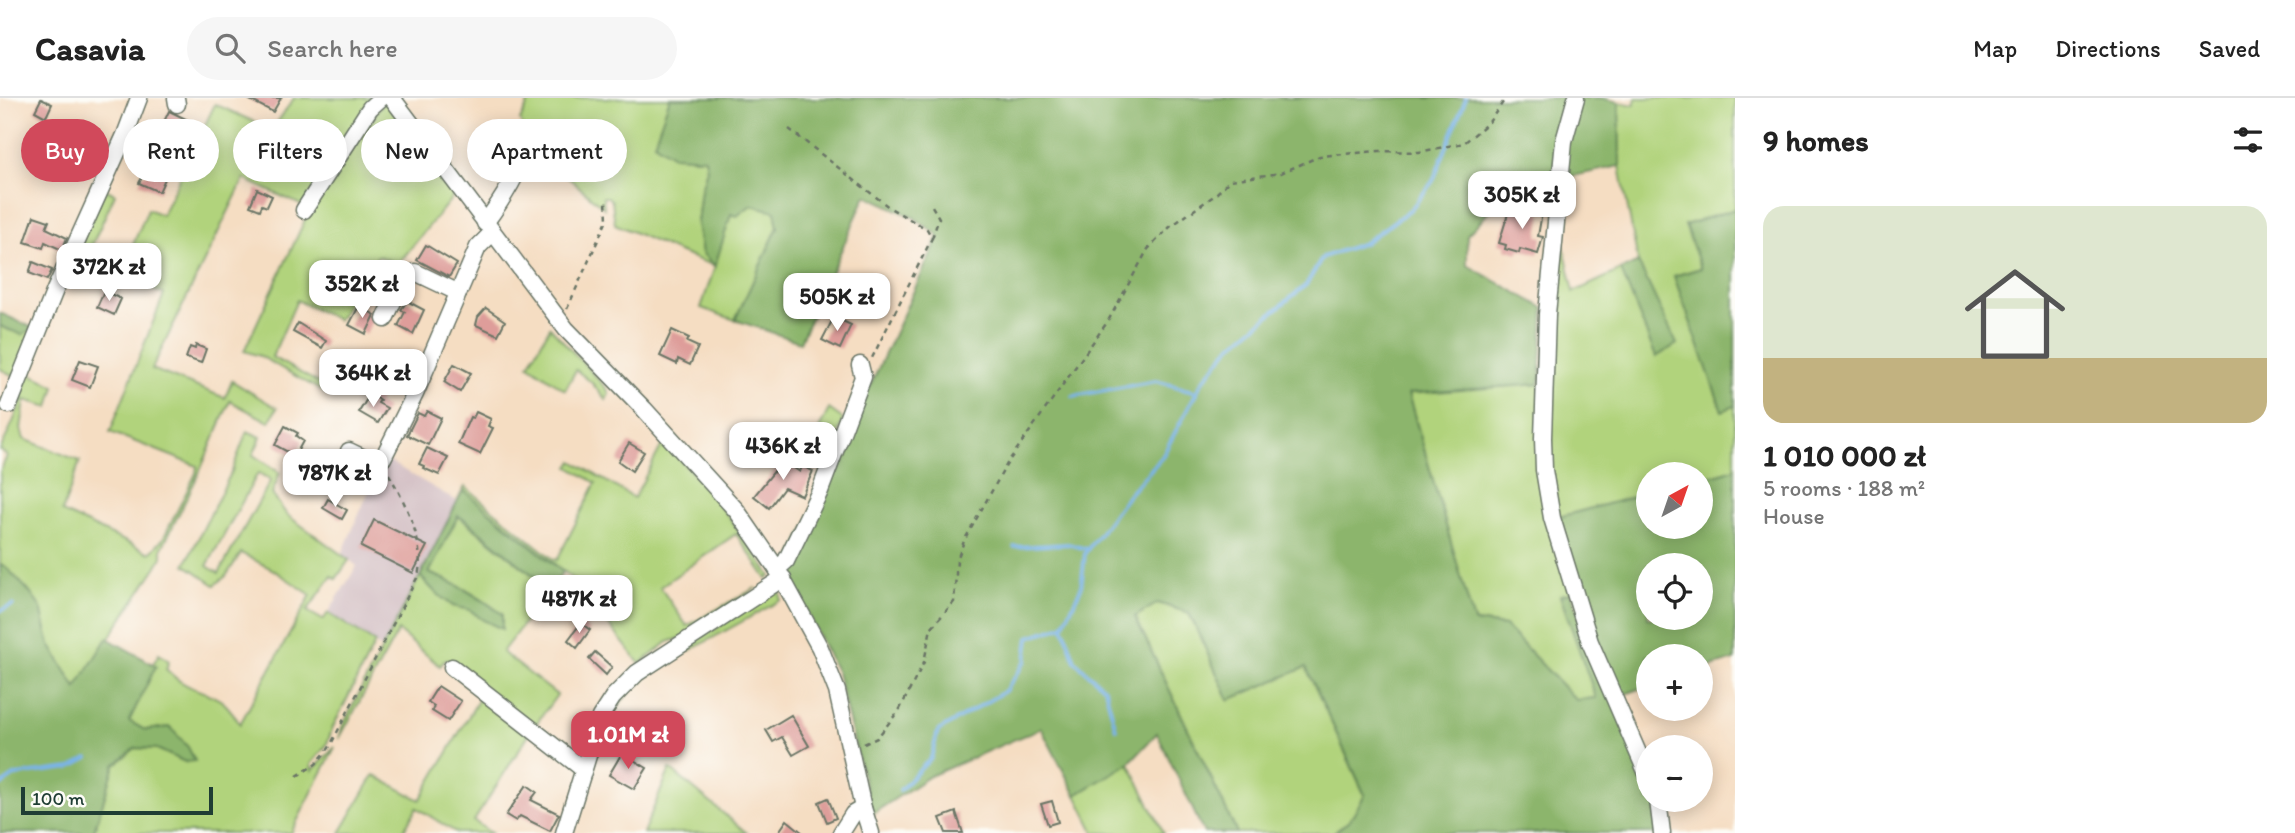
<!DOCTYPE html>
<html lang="en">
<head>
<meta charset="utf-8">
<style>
  body { margin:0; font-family:Itim,sans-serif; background:#f6f6f6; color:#222; height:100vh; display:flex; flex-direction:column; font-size:26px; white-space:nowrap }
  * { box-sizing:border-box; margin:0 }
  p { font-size:23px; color:#767676 }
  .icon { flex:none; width:38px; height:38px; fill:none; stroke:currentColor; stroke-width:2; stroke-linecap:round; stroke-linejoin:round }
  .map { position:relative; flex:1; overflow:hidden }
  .drawer { display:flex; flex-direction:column; background:#fff; width:560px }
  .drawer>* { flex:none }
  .guide { position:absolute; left:21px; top:21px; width:665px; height:63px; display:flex; gap:14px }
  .needle { width:46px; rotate:40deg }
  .fabs { position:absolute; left:1636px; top:364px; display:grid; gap:14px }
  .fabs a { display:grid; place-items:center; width:77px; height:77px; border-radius:50%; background:#fff; box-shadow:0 4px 18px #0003; font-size:35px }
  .scale { position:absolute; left:21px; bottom:18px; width:192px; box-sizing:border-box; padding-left:7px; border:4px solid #1f3d34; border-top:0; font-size:19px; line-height:24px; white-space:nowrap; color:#1f3d34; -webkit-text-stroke:5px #fdfcf7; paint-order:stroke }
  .price { position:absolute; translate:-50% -60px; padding:0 16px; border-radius:14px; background:#fff; color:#222; font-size:23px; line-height:46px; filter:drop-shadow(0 2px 4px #0008) }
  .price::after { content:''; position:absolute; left:50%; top:42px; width:21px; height:16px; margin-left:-10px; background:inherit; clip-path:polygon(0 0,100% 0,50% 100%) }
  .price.current { background:#d1495b; color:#fff }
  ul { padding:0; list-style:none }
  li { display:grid; align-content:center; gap:14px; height:371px; padding:0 28px }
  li+li { border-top:2px solid #e0e0e0 }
  li span { display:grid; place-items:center; height:217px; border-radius:21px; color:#555 }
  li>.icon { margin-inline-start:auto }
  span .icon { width:126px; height:126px; fill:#fffc; stroke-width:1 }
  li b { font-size:30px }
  h2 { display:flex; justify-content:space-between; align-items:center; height:84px; padding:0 28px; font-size:30px }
  .tag { padding:0 24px; border-radius:32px; background:#fff; box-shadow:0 4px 18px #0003; font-size:24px; line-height:63px }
  .tag.current { background:#d1495b; color:#fff }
  header { display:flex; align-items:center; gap:42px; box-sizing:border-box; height:98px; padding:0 35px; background:#fff; border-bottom:2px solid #e0e0e0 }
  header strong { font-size:33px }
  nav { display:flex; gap:38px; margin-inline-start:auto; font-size:24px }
  .search { width:490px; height:63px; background:#f6f6f6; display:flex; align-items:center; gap:18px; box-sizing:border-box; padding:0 24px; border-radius:38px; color:#767676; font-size:26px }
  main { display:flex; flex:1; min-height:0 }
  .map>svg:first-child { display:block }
  .industrial { fill:#d2bec3 }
  .green { fill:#b1d37c; stroke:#688858; stroke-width:2; fill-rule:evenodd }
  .forest { fill:#8cb56c; stroke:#567950; stroke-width:2; fill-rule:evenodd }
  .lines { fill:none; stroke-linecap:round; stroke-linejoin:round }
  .stream { stroke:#79b4ea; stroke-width:3.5 }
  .building { fill:#de9d9a }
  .minor-casing { stroke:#6a7566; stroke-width:19 }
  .path { stroke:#6a7566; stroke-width:2.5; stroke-dasharray:5 5; stroke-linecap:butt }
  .minor { stroke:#fff; stroke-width:16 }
</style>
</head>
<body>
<header>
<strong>Casavia</strong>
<div class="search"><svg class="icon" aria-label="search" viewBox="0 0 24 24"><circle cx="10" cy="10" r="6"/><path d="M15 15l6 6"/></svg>Search here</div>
<nav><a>Map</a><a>Directions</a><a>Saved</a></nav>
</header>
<main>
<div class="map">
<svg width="1735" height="735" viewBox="0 0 1735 735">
  <rect width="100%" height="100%" fill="#fdfcf7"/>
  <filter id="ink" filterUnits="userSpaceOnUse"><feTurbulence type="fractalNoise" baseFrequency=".0143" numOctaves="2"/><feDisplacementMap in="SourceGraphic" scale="14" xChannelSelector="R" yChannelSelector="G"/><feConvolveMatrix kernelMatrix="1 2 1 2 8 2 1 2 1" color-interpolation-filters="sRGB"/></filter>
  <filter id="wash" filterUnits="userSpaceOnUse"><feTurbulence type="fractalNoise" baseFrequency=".00686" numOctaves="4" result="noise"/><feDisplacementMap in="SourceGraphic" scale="28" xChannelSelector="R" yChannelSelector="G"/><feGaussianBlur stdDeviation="1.57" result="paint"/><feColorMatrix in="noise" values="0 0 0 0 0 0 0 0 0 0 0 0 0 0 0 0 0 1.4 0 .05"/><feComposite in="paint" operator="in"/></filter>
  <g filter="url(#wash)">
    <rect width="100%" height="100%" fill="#f5ddc2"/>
    <!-- industrial -->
    <path class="industrial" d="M383,360L457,403L382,551L328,515L357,468L342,456Z"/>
    <!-- green -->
    <g class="green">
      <path d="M294,0H373L303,108L244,81L152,271L225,300L232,283L277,310L269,324L230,303L199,375L162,450V459L157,468L76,590L49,545L41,510L6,469L0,466V374L7,358L0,352C11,329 26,300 25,273L55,288L49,309L25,302L21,331L24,341L80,363L62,414L150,455L163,441L196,375L197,368L110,334L164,196L119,180L148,111L162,117L215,6L272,32Z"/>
      <path d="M531,0H670L654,45L691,60H705L707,71L701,92L697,125L702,155L715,167L731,116L737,118L751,107L775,112L778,129L735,222L701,210L715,168L678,154L615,126L612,103L608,99H603L604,110L538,54L529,43L520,22Z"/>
      <path d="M1636,0H1735V111L1685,127L1701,170L1674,178L1722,312L1735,308V371L1701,381V376H1648V395L1555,420L1547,375L1558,123L1574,194L1621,172L1656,259L1676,246L1638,164L1620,68L1619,4L1634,7Z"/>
      <path d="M385,2L456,95L398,166L378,158L338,222L297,202L272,259L335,294L332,299L260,258L244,253L310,111Z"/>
      <path d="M105,91L115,96L83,167L71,164Z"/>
      <path d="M0,228L11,233L33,230L16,279L0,271Z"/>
      <path d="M550,229L607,291L609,296L606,302L591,284L576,272L565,292L529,267Z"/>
      <path d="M1540,286L1542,368L1571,495L1560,498L1597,600L1576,602L1505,528L1474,524L1408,295Z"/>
      <path d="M829,311L843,321L831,354L813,343Z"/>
      <path d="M247,333L261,339L253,357L280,375L272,396L287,417L349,462L336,481L332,478L307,513L323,522L328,515L375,545L333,629L326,648L311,666L312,673L335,649L291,735H93L115,667L135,650L157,651L185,664L170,629L145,632L129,623L156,568L153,566L159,556L169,563L166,571C171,576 177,582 183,585C196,593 211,595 223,604C231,611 235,618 240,626L311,497L272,471L241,455L226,478L215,487C204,481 197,473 185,467L232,373ZM258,375L271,382L219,475L207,468Z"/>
      <path d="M663,345C705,383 739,432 771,478L767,481L736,436L660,489L687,528L756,490L684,539L668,544L640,566L572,480L463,392L465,389L553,461L557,462L596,385L569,369L573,363L634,400Z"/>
      <path d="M458,418L550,491L502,554L557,597L533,630L446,561L440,568L398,533L339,641L342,629L357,599L420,478L435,494L453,508L470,512L483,522L502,531V516C480,499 455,484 429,475Z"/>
      <path d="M780,491L781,502L653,573L627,596L613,616L628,633L605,621L638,579Z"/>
      <path d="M1158,505L1189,515L1229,602L1306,569L1365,698L1349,723L1333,735H1237L1135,518Z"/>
      <path d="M480,599L529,636L474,723L491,735H457L417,710L402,735H340L374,677L420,702Z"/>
      <path d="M1129,665L1164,735H1095L1076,697Z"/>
      <path d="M670,671L747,735H643Z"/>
    </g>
    <!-- forest -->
    <g class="forest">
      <path d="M670,0H1601L1619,4L1620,68L1559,81L1555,114L1503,99L1467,137V167L1544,210L1540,286L1408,296L1474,524L1505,528L1576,602L1596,600L1560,497L1571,495L1648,685V702H1656L1658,735H1333L1349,723L1365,697L1306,569L1229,602L1189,515L1158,505L1135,519L1237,735H1204L1157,635L1129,665L1076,697L1041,630L930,678L872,716L837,575L786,472L939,138L915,120L866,97L800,244L735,222L778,129L775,113L751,107L737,118L731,116L715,168L702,155L697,125L701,92L707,71L705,60L673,58L654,45Z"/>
      <path d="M1735,111V308L1722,313L1674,178L1701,170L1685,127Z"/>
      <path d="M1638,164L1677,246L1656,259L1621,172Z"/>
      <path d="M0,215L33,230L22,237L0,228Z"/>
      <path d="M1735,371V562L1701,572V558H1648V588L1620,598L1582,501L1555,420L1648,395V429H1701V381ZM1648,467H1701V520H1648Z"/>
      <path d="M463,392L563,474L550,491L467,423L458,418L429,475C455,485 480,499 502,516V531L483,522L470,512L453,508L435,494L420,478Z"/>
      <path d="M0,466L6,469L28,492L41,510L49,545L76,590L107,540L156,568L129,623L145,632L170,629L188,649L195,663L185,664L157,651L135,650L115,667L93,735H0Z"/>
    </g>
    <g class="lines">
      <!-- stream -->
      <g class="stream">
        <path d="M1073,298L1156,283L1197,294"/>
        <path d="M1014,449L1068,446L1087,451"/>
        <path d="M0,513L13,507"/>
        <path d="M1063,528L1075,563L1105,591L1116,631"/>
        <path d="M0,688L16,677L70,670L88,660"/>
        <path d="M900,692L931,660L938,633L1005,593L1026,563L1029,539L1063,528L1081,490L1085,455L1129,396L1162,359L1202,284L1229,250L1306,187L1323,159L1364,145L1411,111L1433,83L1466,0"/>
      </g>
    </g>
    <g id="blocks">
      <!-- building -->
      <g class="building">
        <path d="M246,0H281L273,14Z"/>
        <path d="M41,1L52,6L46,19L35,13Z"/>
        <path d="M169,13L190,23L182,40L161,30Z"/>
        <path d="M505,35L517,45L509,61L494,50Z"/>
        <path d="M41,39L55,48L48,66L32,59Z"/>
        <path d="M158,54L174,61L159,94L139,85L144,76L147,77Z"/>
        <path d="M257,91L272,98L267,109L262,107L260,112L250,108Z"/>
        <path d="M1510,109L1542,115L1538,138L1543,139L1538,156L1520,151L1519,155L1505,151L1506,147L1499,145Z"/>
        <path d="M34,118L49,123L46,130L67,140L62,152L45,144L43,150L25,144Z"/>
        <path d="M426,147L457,166L449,179L417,162Z"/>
        <path d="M33,164L52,172L47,182L29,175Z"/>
        <path d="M104,193L121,201L114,217L97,209Z"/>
        <path d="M407,203L424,212L413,236L398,228L405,214L401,212Z"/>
        <path d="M359,208L375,217L366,236L349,227Z"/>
        <path d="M486,210L505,223L498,237L476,227L478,219Z"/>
        <path d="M834,219L851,227L840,251L822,242Z"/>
        <path d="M298,225L326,243L322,250L293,234Z"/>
        <path d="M672,232L689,240L687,244L698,249L690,267L678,261L677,266L660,258Z"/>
        <path d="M196,247L206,251L201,265L186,260L190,249L195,251Z"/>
        <path d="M371,257L385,266L368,294L358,287L361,282L357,280Z"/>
        <path d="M80,262L98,268L90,289L72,282Z"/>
        <path d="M454,266L471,275L460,294L444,284Z"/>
        <path d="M370,296L380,302L378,305L387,310L378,325L359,314Z"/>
        <path d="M427,313L441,320L428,347L407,337L418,315L424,318Z"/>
        <path d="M476,314L491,321L488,328L493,330L480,356L458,346L470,319L473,320Z"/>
        <path d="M285,328L298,335L296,338L303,343L295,358L275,347Z"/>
        <path d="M629,345L644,354L632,373L618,363Z"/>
        <path d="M427,350L448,360L439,377L423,370L424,368L419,366Z"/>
        <path d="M774,357L800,374L802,368L813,373L802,398L784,390L769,410L754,398L776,371L768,365Z"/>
        <path d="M318,364L327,370L315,389L306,384Z"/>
        <path d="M328,401L347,412L342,421L323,410Z"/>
        <path d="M374,422L427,448L413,475L361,449Z"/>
        <path d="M581,525L590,532L577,550L568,542Z"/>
        <path d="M595,554L612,569L606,577L589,561Z"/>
        <path d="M438,588L461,603L448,623L432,613L434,608L428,604Z"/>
        <path d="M791,617L809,648L793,657L782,639L773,644L766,632Z"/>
        <path d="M622,655L647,670L634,691L609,677Z"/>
        <path d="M527,687L537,694L531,702L559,716L550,733L520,718L516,723L506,717Z"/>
        <path d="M828,700L836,720L827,724L819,704Z"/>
        <path d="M1052,703L1058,724L1048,727L1041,706Z"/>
        <path d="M956,714L963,735H946L940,720Z"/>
        <path d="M787,722L803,735H778Z"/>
      </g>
    </g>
  </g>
  <g filter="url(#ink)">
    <use href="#blocks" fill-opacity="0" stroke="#6a7566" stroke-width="2"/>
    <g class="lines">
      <defs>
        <g id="minor">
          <path d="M176,0L177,6"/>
          <path d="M392,0L566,231L644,311L737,413L777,471L820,550L837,593L863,710L871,735"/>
          <path d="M1576,0L1564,43L1547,216L1543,340L1544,372L1552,420L1590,544L1648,678"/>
          <path d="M304,112L370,10L381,0"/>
          <path d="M485,125C503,101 521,71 529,43"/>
          <path d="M385,221L404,180L415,174L457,194"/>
          <path d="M9,307L55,192L125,37L139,0"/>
          <path d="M349,353L370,363L383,360L415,296L478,149L492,135"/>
          <path d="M777,471L786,463L820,393L863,279L860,267"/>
          <path d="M452,569L583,671"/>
          <path d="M1658,702L1662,735"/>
          <path d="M564,735L600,619L613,599L637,575L783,480"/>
          <path d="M841,735L853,716L863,710"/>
        </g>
      </defs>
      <!-- minor casing -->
      <use href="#minor" class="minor-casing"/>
      <!-- path -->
      <g class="path">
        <path d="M789,31L890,110L927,131L932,140L872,260"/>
        <path d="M932,140L939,120L932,108"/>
        <path d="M567,211L607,122L606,102"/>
        <path d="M864,646L877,640L900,611L924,564L931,530L954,504L957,462L964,443L1008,364L1108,223L1148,151L1170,129L1215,97L1230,82L1281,75L1320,58L1379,53L1419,54L1464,45L1489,24L1506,0"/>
        <path d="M297,678L316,666L329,650L418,478C426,444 404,402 387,373"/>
      </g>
      <!-- minor -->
      <use href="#minor" class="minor"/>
    </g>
  </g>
</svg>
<div class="fabs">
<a><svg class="needle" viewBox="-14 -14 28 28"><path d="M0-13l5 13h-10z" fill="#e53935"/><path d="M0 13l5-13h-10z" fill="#767676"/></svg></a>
<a><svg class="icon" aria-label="locate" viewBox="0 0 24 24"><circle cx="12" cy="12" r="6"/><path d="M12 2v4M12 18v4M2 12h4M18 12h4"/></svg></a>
<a>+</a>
<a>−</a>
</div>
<div class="scale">100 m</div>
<b class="price" style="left:1522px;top:133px">305K zł</b>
<b class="price" style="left:109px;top:205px">372K zł</b>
<b class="price" style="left:362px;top:222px">352K zł</b>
<b class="price" style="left:837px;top:235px">505K zł</b>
<b class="price" style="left:373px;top:311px">364K zł</b>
<b class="price" style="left:783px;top:384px">436K zł</b>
<b class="price" style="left:335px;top:411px">787K zł</b>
<b class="price" style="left:579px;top:537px">487K zł</b>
<b class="price current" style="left:628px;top:673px">1.01M zł</b>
<div class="guide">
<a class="tag current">Buy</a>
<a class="tag">Rent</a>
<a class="tag">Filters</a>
<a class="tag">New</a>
<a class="tag">Apartment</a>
</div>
</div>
<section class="drawer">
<h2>9 homes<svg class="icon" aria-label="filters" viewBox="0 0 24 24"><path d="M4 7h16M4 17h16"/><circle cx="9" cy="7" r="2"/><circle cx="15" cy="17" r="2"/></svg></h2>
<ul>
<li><span style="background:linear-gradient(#dfe7d0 70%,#c2b280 0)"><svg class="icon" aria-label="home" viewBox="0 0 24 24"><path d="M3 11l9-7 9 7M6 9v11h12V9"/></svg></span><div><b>1 010 000 zł</b><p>5 rooms · 188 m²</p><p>House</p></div></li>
</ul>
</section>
</main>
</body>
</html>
